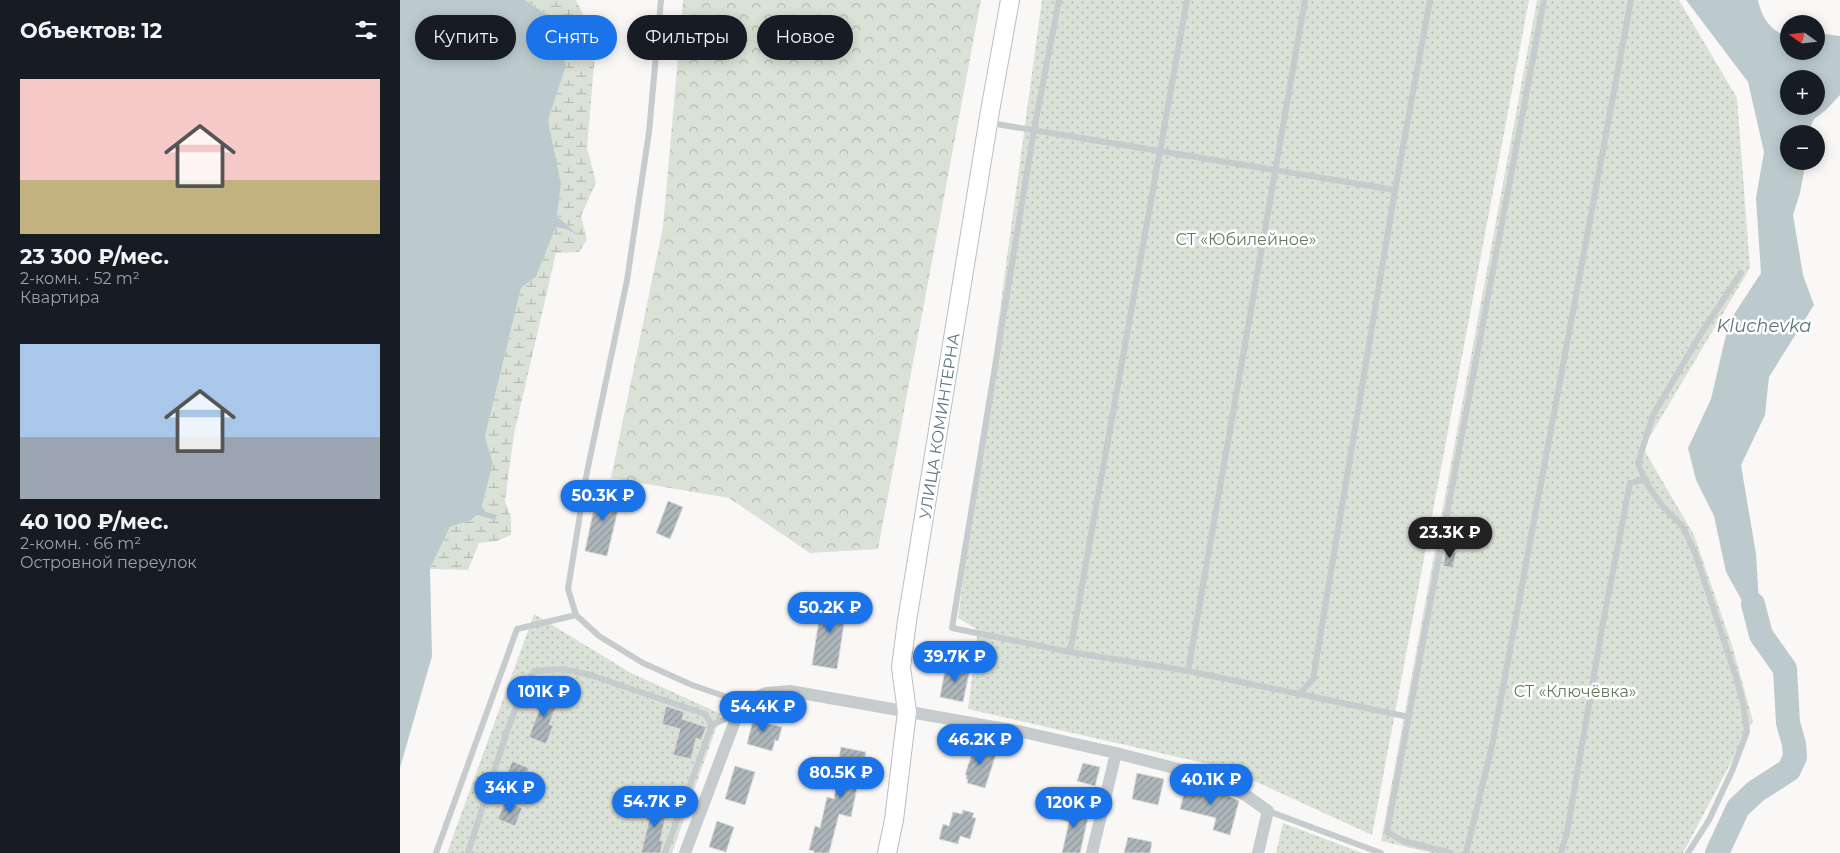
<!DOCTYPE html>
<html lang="ru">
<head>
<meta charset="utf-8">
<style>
  body { margin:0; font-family:Montserrat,sans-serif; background:#242831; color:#f1f3f6; height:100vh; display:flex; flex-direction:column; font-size:19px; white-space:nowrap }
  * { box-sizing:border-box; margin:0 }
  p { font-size:16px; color:#9ea1a6 }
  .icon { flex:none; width:28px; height:28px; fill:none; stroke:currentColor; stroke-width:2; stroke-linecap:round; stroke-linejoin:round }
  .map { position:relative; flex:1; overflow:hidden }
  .sheet { display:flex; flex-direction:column; background:#171b24; width:400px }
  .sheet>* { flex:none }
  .hud { position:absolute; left:15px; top:15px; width:475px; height:45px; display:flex; gap:10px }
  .needle { width:32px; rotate:285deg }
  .buttons { position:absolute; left:1380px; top:15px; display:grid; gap:10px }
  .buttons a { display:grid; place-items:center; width:45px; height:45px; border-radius:50%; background:#171b24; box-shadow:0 2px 12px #0003; font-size:25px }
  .price { position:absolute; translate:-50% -42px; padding:0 11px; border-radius:18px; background:#1a73e8; color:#fff; font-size:16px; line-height:32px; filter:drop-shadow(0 1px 2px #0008) }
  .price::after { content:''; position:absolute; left:50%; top:30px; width:15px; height:11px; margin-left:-8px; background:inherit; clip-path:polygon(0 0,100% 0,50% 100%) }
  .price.active { background:#222; color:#fff }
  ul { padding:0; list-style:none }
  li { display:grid; align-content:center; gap:10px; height:265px; padding:0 20px }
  li span { display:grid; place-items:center; height:155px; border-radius:0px; color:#555 }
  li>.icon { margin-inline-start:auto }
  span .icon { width:90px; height:90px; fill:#fffc; stroke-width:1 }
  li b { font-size:21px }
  h2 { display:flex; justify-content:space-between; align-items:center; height:60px; padding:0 20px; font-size:21px }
  .pill { padding:0 18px; border-radius:22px; background:#171b24; box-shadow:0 2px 12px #0003; font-size:18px; line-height:45px }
  .pill.active { background:#1a73e8; color:#fff }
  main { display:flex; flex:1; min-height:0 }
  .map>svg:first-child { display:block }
  .forest { fill:url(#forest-crowns) }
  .wetland { fill:url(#wetland-marsh) }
  .garden { fill:url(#garden-dots) }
  .water { fill:#bccace; fill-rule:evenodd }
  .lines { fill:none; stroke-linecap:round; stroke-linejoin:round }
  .river { stroke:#bccace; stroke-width:24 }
  .building { fill:url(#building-hatch); stroke:#dadad8 }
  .secondary-casing { stroke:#b8bec2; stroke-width:20 }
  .lane { stroke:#c6cbce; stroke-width:6 }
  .street { stroke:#c6cbce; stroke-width:12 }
  .secondary { stroke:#fff; stroke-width:18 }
  .labels { text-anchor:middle; stroke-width:5; stroke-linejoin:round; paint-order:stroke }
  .park-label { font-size:16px; fill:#677a61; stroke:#fff }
  .street-label { font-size:16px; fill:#617683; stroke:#fff }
  .water-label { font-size:18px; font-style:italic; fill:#5c767d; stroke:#fff }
</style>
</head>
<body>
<main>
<section class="sheet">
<h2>Объектов: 12<svg class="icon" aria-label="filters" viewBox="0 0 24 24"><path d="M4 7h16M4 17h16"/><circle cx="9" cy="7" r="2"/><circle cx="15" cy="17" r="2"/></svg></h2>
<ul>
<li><span style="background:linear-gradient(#f6c9c9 65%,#c2b280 0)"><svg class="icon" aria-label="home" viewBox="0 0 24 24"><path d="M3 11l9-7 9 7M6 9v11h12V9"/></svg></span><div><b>23 300 ₽/мес.</b><p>2-комн. · 52 m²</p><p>Квартира</p></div></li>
<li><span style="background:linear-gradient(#a9c7e8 60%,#9aa5b1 0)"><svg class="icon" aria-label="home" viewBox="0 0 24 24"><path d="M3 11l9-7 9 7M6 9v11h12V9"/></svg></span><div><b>40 100 ₽/мес.</b><p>2-комн. · 66 m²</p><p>Островной переулок</p></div></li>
</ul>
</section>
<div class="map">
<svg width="1440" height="853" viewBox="0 0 1440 853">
  <defs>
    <pattern id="forest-crowns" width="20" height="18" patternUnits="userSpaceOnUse" patternTransform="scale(1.25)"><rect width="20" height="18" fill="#dae1d6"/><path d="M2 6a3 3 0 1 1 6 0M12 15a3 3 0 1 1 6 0" fill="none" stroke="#b4bbb3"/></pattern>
    <pattern id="wetland-marsh" width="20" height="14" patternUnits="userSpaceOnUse" patternTransform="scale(1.25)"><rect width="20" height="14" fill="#dae1d6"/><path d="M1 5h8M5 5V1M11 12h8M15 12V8" fill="none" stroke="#b4bbb3"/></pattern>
    <pattern id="garden-dots" width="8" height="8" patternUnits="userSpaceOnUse" patternTransform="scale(1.25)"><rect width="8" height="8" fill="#dae1d6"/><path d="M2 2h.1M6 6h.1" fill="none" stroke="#b4bbb3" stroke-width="1.8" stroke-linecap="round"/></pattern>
    <pattern id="building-hatch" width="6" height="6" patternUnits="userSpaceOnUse" patternTransform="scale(1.25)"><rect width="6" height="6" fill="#acb6bb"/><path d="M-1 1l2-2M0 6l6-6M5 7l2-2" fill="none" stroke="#8f999d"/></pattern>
  </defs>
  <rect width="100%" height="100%" fill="#f9f8f6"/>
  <!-- forest -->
  <path class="forest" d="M283,0H581L478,549L410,553L329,498L211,478L263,227Z"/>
  <!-- wetland -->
  <path class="wetland" d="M125,0H176L196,41L187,148L196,182L181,216L187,240L179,252L156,253L114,434L105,501L111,517V535L97,541L79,543L68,570L30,569L50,527L71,520L77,515L95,520L86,512L82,506L93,463L85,437L121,288L136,277L156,227L166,229L177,234L157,216L161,184L148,120L166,66L152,18Z"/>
  <!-- garden -->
  <g class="garden">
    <path d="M642,0H1129L972,835L826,768L568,709L578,630L558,618Z"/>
    <path d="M1137,0H1279L1337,98L1350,268L1243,448L1294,535L1332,645L1353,721L1283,853H1032L981,841Z"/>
    <path d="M134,614L231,673L321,714L272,853H47Z"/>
    <path d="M883,823L962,853H876Z"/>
  </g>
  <!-- water -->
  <g class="water">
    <path d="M0,0H125L152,18L166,66L148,120L161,184L157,216L178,235L166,229L156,227L136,277L121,288L85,437L93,463L82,506L86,512L97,515L95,520L77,515L71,520L50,527L30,569L32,656L0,768Z"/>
    <path d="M1286,0H1358C1361,16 1371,34 1389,35V51H1416V36L1425,34L1440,36V95L1426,110L1414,119L1407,134H1389V161H1406L1400,193L1393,215L1403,275L1414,305L1369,377L1365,415L1341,465L1356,554L1361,635L1326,572L1314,516L1296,480L1288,448L1311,399L1329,322L1361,273L1356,198L1364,152L1348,82ZM1389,79H1416V106H1389Z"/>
  </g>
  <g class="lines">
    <!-- river -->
    <path class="river" d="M1317,853L1338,808L1356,791L1389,770L1395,757L1394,744L1388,723L1385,669L1361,635L1353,604"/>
  </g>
  <!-- building -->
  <g class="building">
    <path d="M198,489L222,493L207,556L185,551Z"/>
    <path d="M268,501L283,507L270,539L256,533Z"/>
    <path d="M1046,551L1056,552L1053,568L1043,566Z"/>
    <path d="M422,600L447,604L437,669L412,665Z"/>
    <path d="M546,664L570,669L563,702L540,697Z"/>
    <path d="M143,691L160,698L149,724L153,726L146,744L129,737L139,710L136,709Z"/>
    <path d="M266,706L284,712L282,719L306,727L301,740L296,738L291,759L273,755L280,729L262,724Z"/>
    <path d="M355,712L368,716L366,723L382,727L378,741L375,740L372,751L347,744Z"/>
    <path d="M575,744L597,751L585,788L567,783L568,780L566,779L567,775H565Z"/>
    <path d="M441,747L466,752L465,757L471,758L465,785L458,783L451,817L439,814L429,853H414V851L409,850L415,826L420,828L427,797L434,799L436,788L441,789L447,759L439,758Z"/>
    <path d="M112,761L129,768L122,786L105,780Z"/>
    <path d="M683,763L700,767L695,786L677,781Z"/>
    <path d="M335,766L355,772L345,805L325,799Z"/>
    <path d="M737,773L764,779L758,805L732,799Z"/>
    <path d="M787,782L810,787L839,801L830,835L813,830L816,818L780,809Z"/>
    <path d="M105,801L122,808L115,826L98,819Z"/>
    <path d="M251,801L268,806L260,841H263L260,853H241L249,821L246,820Z"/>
    <path d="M661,806L689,813L680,853H662L669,822L658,819Z"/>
    <path d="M563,810L574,813L572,817L576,818L570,839L560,836L558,844L539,839L543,824L549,826L553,812L562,814Z"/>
    <path d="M317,821L334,827L326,852L309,847Z"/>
    <path d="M728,837L752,842L750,853H724Z"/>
  </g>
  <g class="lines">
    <defs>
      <path id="secondary" d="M487,853L494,820L507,712L501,667L507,621L590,111L610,0"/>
    </defs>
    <!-- secondary casing -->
    <use href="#secondary" class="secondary-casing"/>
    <!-- lane -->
    <g class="lane">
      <path d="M261,0L249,132L227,280L186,477L168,589L176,615L199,636L243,663L292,685L344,703"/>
      <path d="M659,0L634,130L552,628L670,652"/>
      <path d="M787,0L670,652L788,671"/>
      <path d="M905,0L788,671L899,694L913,679L995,190L1030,0"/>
      <path d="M590,123L995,190"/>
      <path d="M1246,483L1238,463L1253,415L1303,330L1341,273"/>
      <path d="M899,694L1009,717"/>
      <path d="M868,811L981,853"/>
      <path d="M36,853L117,629L176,615"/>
      <path d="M68,853L106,734L122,691L134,671L163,669L190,675L305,714L312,725"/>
      <path d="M265,853L312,725L338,713"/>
      <path d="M1051,853L1003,841L987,832L1144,0"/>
      <path d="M1066,853L1092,746L1231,0"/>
      <path d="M1161,853L1167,832L1203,623L1230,483L1246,479L1248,486L1264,508L1283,527L1295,553L1336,677L1343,703L1347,732L1332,771L1309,820L1288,853"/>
    </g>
    <!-- street -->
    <g class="street">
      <path d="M285,853L335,721L344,703L366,693L390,691L618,731L716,753L809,777L847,796L868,811L858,853"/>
      <path d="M692,853L716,753"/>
    </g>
    <!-- secondary -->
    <use href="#secondary" class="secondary"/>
  </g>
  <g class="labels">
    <!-- park labels -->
    <g class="park-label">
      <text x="846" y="245">СТ «Юбилейное»</text>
      <text x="1175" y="697">СТ «Ключёвка»</text>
    </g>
    <!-- street labels -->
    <g class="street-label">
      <text transform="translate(539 426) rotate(-81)" y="6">УЛИЦА КОМИНТЕРНА</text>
    </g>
    <!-- water labels -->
    <g class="water-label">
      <text x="1364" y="332">Kluchevka</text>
    </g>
  </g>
</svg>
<div class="buttons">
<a><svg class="needle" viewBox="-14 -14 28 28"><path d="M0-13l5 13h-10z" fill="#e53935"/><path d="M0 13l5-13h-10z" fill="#9ea1a6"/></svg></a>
<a>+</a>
<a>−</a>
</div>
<b class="price" style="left:203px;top:522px">50.3K ₽</b>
<b class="price active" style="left:1050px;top:559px">23.3K ₽</b>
<b class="price" style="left:430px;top:634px">50.2K ₽</b>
<b class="price" style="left:555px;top:683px">39.7K ₽</b>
<b class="price" style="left:144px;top:718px">101K ₽</b>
<b class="price" style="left:363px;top:733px">54.4K ₽</b>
<b class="price" style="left:580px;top:766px">46.2K ₽</b>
<b class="price" style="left:441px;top:799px">80.5K ₽</b>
<b class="price" style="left:811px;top:806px">40.1K ₽</b>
<b class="price" style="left:110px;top:814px">34K ₽</b>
<b class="price" style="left:255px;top:828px">54.7K ₽</b>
<b class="price" style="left:674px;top:829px">120K ₽</b>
<div class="hud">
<a class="pill">Купить</a>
<a class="pill active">Снять</a>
<a class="pill">Фильтры</a>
<a class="pill">Новое</a>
</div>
</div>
</main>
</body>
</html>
